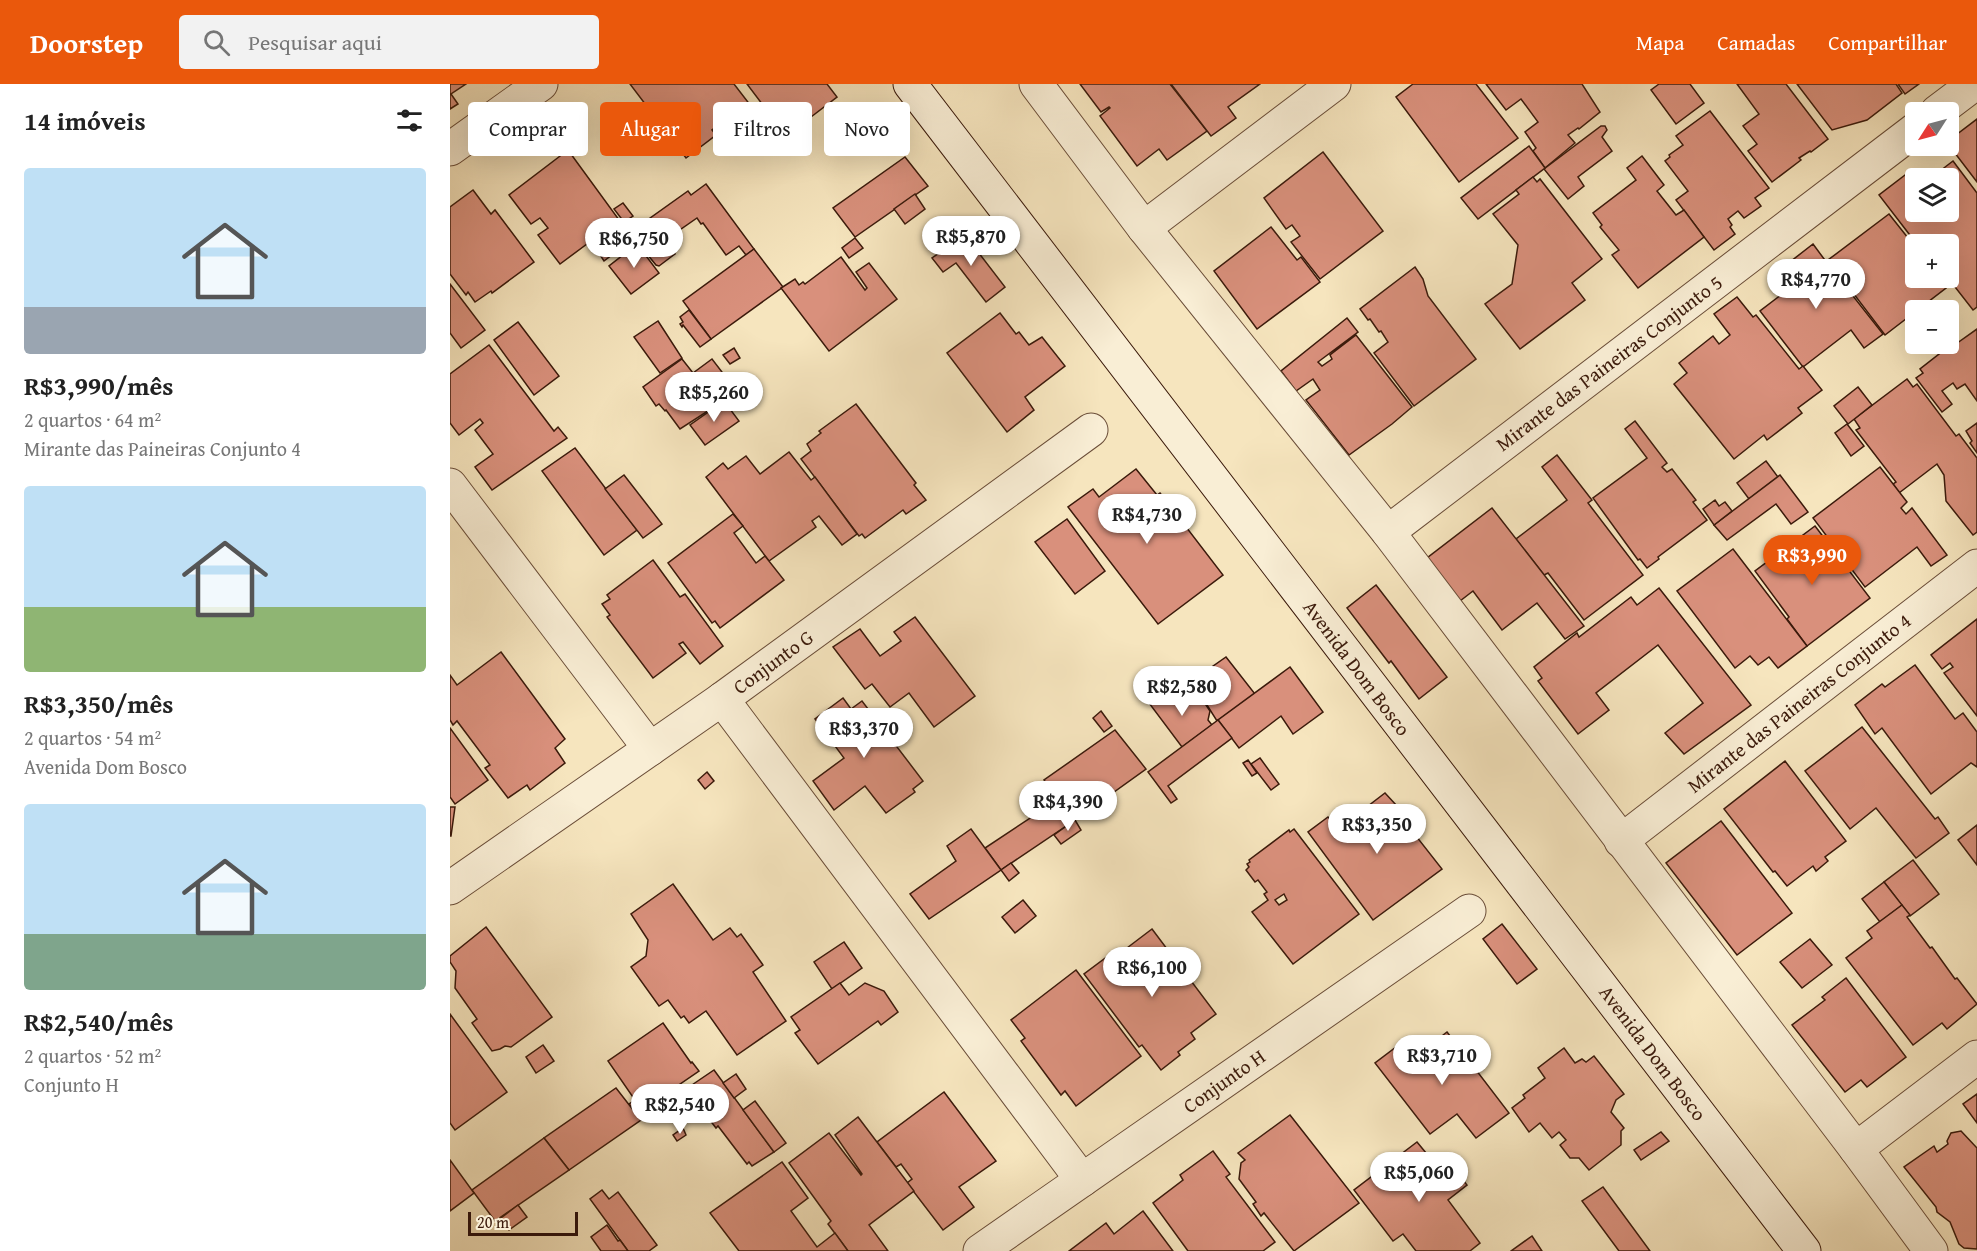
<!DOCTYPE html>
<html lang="pt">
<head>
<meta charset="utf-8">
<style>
  body { margin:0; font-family:"Gentium Book Plus",serif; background:#f2f2f2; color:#222; height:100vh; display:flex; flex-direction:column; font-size:22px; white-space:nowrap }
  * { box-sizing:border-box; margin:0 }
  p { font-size:20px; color:#767676 }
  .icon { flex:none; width:33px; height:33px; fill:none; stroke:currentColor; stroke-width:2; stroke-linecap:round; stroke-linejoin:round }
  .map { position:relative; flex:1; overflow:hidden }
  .sheet { display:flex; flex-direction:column; background:#fff; width:450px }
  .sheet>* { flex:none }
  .banner { position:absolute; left:18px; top:18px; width:570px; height:54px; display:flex; gap:12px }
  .needle { width:39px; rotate:234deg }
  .buttons { position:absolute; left:1455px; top:18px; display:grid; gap:12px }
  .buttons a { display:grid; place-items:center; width:54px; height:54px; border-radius:6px; background:#fff; box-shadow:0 6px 24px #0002; font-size:30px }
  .scale { position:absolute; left:18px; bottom:15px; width:110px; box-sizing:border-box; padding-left:6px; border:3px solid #3b1a0b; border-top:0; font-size:16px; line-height:21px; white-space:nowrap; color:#3b1a0b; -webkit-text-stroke:4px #f9eed5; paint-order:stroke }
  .price { position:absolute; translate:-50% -51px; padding:0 14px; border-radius:21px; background:#fff; color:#222; font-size:20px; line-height:39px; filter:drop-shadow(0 2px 3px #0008) }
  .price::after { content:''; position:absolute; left:50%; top:36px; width:18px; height:14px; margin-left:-9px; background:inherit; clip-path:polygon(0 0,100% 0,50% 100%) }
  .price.active { background:#ea580c; color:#fff }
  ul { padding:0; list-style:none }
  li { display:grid; align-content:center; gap:12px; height:318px; padding:0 24px }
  li span { display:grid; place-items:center; height:186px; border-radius:6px; color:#555 }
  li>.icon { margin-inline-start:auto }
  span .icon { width:108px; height:108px; fill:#fffc; stroke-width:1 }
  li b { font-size:26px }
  h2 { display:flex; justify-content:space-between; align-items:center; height:72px; padding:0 24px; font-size:26px }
  .tag { padding:0 21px; border-radius:6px; background:#fff; box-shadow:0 6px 24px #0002; font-size:21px; line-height:54px }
  .tag.active { background:#ea580c; color:#fff }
  header { display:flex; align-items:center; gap:36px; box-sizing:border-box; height:84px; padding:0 30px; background:#ea580c; color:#fff }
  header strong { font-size:28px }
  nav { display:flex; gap:33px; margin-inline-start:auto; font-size:21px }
  .search { width:420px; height:54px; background:#f2f2f2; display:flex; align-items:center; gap:15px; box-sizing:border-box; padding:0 21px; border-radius:6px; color:#767676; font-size:22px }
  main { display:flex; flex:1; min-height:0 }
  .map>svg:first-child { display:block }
  .building { fill:#d9907c; stroke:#3b1a0b; stroke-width:1.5; fill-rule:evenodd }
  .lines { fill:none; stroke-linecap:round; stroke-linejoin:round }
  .street-casing { stroke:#6a4d38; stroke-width:35 }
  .secondary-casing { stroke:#3b1a0b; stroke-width:35 }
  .street { stroke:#f9eed5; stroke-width:33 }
  .secondary { stroke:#f9eed5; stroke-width:33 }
  .labels { text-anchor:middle; stroke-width:4.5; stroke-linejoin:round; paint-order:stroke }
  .street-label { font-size:20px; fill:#3b1a0b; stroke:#f9eed5 }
</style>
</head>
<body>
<header>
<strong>Doorstep</strong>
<div class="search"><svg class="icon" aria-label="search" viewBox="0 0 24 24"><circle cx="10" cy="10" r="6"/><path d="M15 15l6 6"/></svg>Pesquisar aqui</div>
<nav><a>Mapa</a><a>Camadas</a><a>Compartilhar</a></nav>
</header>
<main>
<section class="sheet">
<h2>14 imóveis<svg class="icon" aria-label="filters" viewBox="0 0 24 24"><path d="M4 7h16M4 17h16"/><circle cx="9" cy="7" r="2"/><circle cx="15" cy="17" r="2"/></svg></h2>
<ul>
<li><span style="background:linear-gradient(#bfe0f5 75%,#9aa5b1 0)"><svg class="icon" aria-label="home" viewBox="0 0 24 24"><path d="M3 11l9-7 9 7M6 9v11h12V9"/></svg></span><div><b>R$3,990/mês</b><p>2 quartos · 64 m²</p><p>Mirante das Paineiras Conjunto 4</p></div></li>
<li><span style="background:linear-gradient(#bfe0f5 65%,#8fb573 0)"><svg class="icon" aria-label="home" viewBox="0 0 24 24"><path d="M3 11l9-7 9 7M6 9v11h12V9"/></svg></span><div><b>R$3,350/mês</b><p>2 quartos · 54 m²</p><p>Avenida Dom Bosco</p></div></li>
<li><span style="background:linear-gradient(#bfe0f5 70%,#7fa58c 0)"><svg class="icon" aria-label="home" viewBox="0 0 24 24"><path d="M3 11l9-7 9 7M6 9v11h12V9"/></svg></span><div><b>R$2,540/mês</b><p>2 quartos · 52 m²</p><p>Conjunto H</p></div></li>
</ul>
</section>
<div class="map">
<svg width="1527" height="1167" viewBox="0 0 1527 1167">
  <rect width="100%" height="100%" fill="#f6e5be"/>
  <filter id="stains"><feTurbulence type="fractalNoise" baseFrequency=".00333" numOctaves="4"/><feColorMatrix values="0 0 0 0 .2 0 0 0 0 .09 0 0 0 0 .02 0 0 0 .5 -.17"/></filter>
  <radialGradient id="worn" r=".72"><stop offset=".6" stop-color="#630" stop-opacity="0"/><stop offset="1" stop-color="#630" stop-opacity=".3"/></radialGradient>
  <!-- building -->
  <g class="building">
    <path d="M0,0H16L1,10L8,20L0,25Z"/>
    <path d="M180,0H284L311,35L287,54L274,37L262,46L266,51L236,74Z"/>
    <path d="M297,0H377L387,13L357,36L352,29L331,45Z"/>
    <path d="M630,0H720L757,47L717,76L709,65L687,82L650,32L660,24L659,23L651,28Z"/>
    <path d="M721,0H810L778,23L786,34L761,52Z"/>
    <path d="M963,0H1026L1068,54L1009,98L946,13Z"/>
    <path d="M1036,0H1132L1150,28L1129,45L1128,44L1118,51L1125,59L1095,84L1083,67L1086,64L1075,48L1088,38L1071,15L1056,26Z"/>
    <path d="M1209,0H1240L1254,19L1226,40L1201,6Z"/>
    <path d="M1287,0H1336L1378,55L1361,68L1360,67L1349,74L1351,76L1322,98L1298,67L1307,60L1293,42L1309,30Z"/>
    <path d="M1347,0H1446L1452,9L1417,36L1382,46Z"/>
    <path d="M1448,0H1469L1455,10Z"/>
    <path d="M1260,27L1319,104L1305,114L1311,122L1294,134L1288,127L1278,135L1282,141L1280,143L1285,150L1264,166L1226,116L1238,107L1215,77L1220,73L1219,71L1233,61L1226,52Z"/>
    <path d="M1527,35V98L1498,60V57Z"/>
    <path d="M1151,42H1155L1157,46L1152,53L1162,67L1128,93L1134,102L1118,115L1094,85Z"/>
    <path d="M1079,62L1095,84L1028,135L1011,114Z"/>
    <path d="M118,66L183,155L154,177L141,157L110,180L88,151L98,144L90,134L81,140L59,111Z"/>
    <path d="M873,68L933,147L870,195L841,158L850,152L842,141L836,145L814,114Z"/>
    <path d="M1192,72L1214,101L1207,107L1226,131L1234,126L1254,153L1188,204L1162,171L1169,166L1150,143L1152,141L1143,129L1186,96L1177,84Z"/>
    <path d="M455,73L478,102L405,153L383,124Z"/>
    <path d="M1503,77L1527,109V223L1523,226L1498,194V160H1472L1469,156L1466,159L1429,111L1459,88L1466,96V128H1498V94H1472L1483,86L1486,90Z"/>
    <path d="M1083,93L1087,98L1090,95L1152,175L1122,199L1135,216L1070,265L1035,220L1062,200L1068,161L1043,130L1069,110L1066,106Z"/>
    <path d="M256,100L304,165L296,171L289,162L276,171L253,139L251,140L247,134L214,157L225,170L209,182L206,181L197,170L205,164L189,142L238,107L241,111Z"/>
    <path d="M23,106L41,130L45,126L84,178L42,209L41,207L25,218L18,208L16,211L0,190V123Z"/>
    <path d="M465,110L475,125L455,140L444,125Z"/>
    <path d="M173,119L183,132L174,138L164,125Z"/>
    <path d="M1439,130L1466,164V194H1488L1496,204L1435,251L1378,176Z"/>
    <path d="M821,143L847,176L851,173L870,198L807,245L764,187Z"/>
    <path d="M515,151L555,203L536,218L506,179L493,188L482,174Z"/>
    <path d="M405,154L413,164L399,174L392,164Z"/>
    <path d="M187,160L209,189L181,210L159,182Z"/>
    <path d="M1363,160L1380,183L1372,190L1384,205L1392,198L1433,250L1414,264L1401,246L1353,283L1310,227L1340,204L1327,188Z"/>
    <path d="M304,165L333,203L261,255L233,217Z"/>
    <path d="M391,173L415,206L417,204L406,188L419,179L447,215L379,267L331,204L345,195L349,201L353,198L355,200Z"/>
    <path d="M965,183L973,195L978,212L1026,275L964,322L924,269L938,258L931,247L929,248L920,235L918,236L910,225Z"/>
    <path d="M0,200L35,246L11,264L0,249Z"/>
    <path d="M1287,213L1303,233L1306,231L1349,285L1353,282L1372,306L1348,324L1352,329L1317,356L1314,351L1284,375L1224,300L1237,289L1229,279L1263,252L1269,260L1280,251L1264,230Z"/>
    <path d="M239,226L261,255L250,263L233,241L232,243L230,240L233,238L230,233Z"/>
    <path d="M550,229L566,250L569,248L579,261L592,253L615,282L575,313L584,326L557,348L497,269Z"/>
    <path d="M897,234L908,248L868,278L872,282L882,275L880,271L906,251L962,323L942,340L899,371L856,316L870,306L863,295L846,307L831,287Z"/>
    <path d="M208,237L232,274L210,289L184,253Z"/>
    <path d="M68,238L109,292L84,311L44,256Z"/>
    <path d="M1527,245V317L1515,300L1507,305L1503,299L1492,307L1502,320L1492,328L1466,294L1473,289L1470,285L1502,260L1503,262Z"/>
    <path d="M39,261L104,347L108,343L117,354L42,406L25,383L43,370L25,346L33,339L30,335L9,351L0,339V290Z"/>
    <path d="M284,264L290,274L280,280L273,271Z"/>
    <path d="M232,275L243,289L262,275L272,288L260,296L275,316L230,345L216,326L215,327L209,320L206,322L193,303Z"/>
    <path d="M1457,295L1463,303L1467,300L1506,352L1509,350L1527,374V448L1523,451L1496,417L1494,391L1487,380L1449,409L1443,400L1446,398L1406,346L1410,344L1404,335Z"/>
    <path d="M1408,303L1422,321L1398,340L1384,322Z"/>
    <path d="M274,317L289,337L255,361L240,341Z"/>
    <path d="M406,320L466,399L464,401L476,416L456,430L453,426L415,454L412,450L409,452L351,375L361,367L357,360L371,349L369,347Z"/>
    <path d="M1185,337L1217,379L1212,383L1217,388L1222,385L1246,416L1243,418L1257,436L1208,473L1209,475L1197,484L1190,475L1188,476L1143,414L1197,374L1175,345Z"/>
    <path d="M1527,339V369L1520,359L1522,357L1516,347Z"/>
    <path d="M1397,340L1414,362L1401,372L1385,349Z"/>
    <path d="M125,364L187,446L154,471L92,387Z"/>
    <path d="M339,368L361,396L365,393L407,450L392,461L369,432L362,437L366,443L319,477L256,393L273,379L278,385L296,372L310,390Z"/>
    <path d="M1107,371L1142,416L1138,419L1193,491L1134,536L1098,489L1094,491L1066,455L1117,416L1092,383Z"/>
    <path d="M1316,377L1328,393L1299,415L1287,399Z"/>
    <path d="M1430,383L1457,418L1451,424L1456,430L1462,424L1497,471L1481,482L1467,463L1415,503L1363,434Z"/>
    <path d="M686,385L707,411L710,409L773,491L708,540L618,423L643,405L649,413Z"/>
    <path d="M174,391L212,440L193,454L155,405Z"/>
    <path d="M1330,391L1358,428L1341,440L1326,420L1277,456L1264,441Z"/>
    <path d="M1265,416L1269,422L1275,418L1282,427L1264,441L1253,425Z"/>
    <path d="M1042,424L1134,542L1115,555L1087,519L1052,546L1023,507L1010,517L977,474Z"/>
    <path d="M283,430L293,442L284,449L306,479L315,472L334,496L270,544L265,537L262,539L218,479Z"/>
    <path d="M617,435L655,487L625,510L585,458Z"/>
    <path d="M1365,442L1420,514L1357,562L1337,535L1339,533L1305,487Z"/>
    <path d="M1283,465L1357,562L1328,584L1319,573L1308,581L1300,572L1285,584L1227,507Z"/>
    <path d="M203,476L230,513L235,510L273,562L250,580L233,558L229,560L236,569L203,594L157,533L160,531L152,520L160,515L157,511Z"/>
    <path d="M926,501L997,593L969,615L941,577L939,579L897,524Z"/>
    <path d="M1209,504L1301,621L1234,670L1215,649L1253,619L1208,561L1146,609L1159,626L1128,650L1088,597L1092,594L1084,583L1127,549L1129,553L1181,513L1187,521Z"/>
    <path d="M465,533L525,612L484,643L459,609L440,623L422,600L415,605L383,563L410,545L430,572L451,557L444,548Z"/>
    <path d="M1527,535V632L1494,589L1503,583L1500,579L1492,585L1481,571Z"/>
    <path d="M51,568L115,655L105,664L115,679L80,706L77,701L58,714L35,684L40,681L7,637L3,641L0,636V591L7,601Z"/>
    <path d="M776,573L805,610L767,637L757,621L739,599Z"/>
    <path d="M1465,581L1505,635L1513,629L1527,648V683L1521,679L1481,710L1432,644L1425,650L1405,621L1432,600L1435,603Z"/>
    <path d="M840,583L873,628L843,650L831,632L789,664L768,636Z"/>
    <path d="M717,606L730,625L733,619L744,614L754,618L760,627L758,636L762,641L732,663L699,619Z"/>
    <path d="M393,614L401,625L412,617L473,697L463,705L465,708L436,729L415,702L384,726L363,697L394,674L365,635Z"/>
    <path d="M651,627L662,642L654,648L643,634Z"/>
    <path d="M768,636L782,654L718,702L727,715L721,719L698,688Z"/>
    <path d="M1412,643L1485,735L1488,733L1499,749L1466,774L1426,724L1400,745L1355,687Z"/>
    <path d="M0,644L38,696L5,720L0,713Z"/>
    <path d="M665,646L696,685L625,736L594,696Z"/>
    <path d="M810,674L829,700L821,706L801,680Z"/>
    <path d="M798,676L807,689L802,692L793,679Z"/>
    <path d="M1335,677L1396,757L1375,773L1378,777L1366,787L1363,782L1337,802L1325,787L1323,788L1274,725Z"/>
    <path d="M257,688L264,697L255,705L248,696Z"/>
    <path d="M935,709L947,722L956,736L955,738L992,785L923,836L858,748L878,733L888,745Z"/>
    <path d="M609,715L625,736L551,786L535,764Z"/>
    <path d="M0,723H5L1,752H0Z"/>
    <path d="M625,736L631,746L611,760L604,751Z"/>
    <path d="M1271,737L1342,829L1287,871L1216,779Z"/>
    <path d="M1527,741V781L1508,756Z"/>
    <path d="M521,745L551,786L479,835L460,810L506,777L497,762Z"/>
    <path d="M844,745L909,830L843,880L802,828L818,816L814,810L817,808L808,796L805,798L796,786L799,783L797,780L800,778L799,776L839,746L840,748ZM834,810L837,816L829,821L825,816Z"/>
    <path d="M1463,776L1489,810L1460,832L1434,798Z"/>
    <path d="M561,779L569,789L559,797L551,786Z"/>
    <path d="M1434,798L1452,821L1430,838L1412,815Z"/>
    <path d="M223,800L263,856L280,844L287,853L291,850L313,881L303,888L336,937L287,971L256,927L239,939L234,932L231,934L218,916L209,922L181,883L196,872L198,856L181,830Z"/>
    <path d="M573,816L586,832L565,849L552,833Z"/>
    <path d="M1452,821L1460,831L1457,833L1480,864L1482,863L1505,895L1507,894L1527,920L1497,945L1492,939L1463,961L1396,874L1422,854L1417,847Z"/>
    <path d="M1052,840L1087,885L1067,900L1033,855Z"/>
    <path d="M36,843L102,933L61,963L55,962L50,965L42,967L22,939L27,935L5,904L6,887L0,878V872Z"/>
    <path d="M702,845L766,930L741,949L745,955L728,968L730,971L711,986L692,961L689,963L634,890L666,866L669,870Z"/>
    <path d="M1360,855L1382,881L1352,904L1330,878Z"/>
    <path d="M394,858L412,884L382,905L364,878Z"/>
    <path d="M626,886L691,972L626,1022L615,1007L611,1011L571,957L575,954L561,936Z"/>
    <path d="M1396,894L1456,973L1421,1000L1417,1003L1411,996L1395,1008L1342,941L1375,916L1372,913Z"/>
    <path d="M390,899L399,911L415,899L434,907L448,928L431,941L428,937L368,980L345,949L350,946L341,933Z"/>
    <path d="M0,930L57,1008L5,1046L0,1039Z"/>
    <path d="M213,939L241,979L242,978L249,987L223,1005L228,1011L191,1036L179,1020L185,1016L158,977Z"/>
    <path d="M997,948L1059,1029L1026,1054L1007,1030L980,1050L925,979L954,957L966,972Z"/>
    <path d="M93,961L104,977L86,989L76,973Z"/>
    <path d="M1114,964L1125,979L1132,975L1136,978L1144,972L1174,1010L1166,1016L1161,1028L1174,1044L1171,1047V1061L1139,1086L1129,1074H1120L1110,1061L1116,1056L1109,1048L1102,1054L1090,1039L1079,1048L1062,1024L1075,1014L1073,1011L1095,994L1088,984Z"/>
    <path d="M264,986L324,1068L302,1082L299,1078L297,1080L268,1042L266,1044L240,1010L237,1011L235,1008L237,1006L236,1005Z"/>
    <path d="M286,990L296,1005L284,1014L273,999Z"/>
    <path d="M166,1004L191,1036L119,1086L94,1054Z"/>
    <path d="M494,1008L546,1077L509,1103L524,1123L493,1146L457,1099L462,1095L451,1080L446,1083L427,1058Z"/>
    <path d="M1527,1010V1039L1513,1020Z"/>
    <path d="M305,1017L336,1059L324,1068L293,1026Z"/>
    <path d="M840,1031L909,1119L844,1167L814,1129L811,1132L803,1120L806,1118L789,1095L791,1079L795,1076L788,1069Z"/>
    <path d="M408,1033L464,1107L419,1141L438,1167H398L378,1140L381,1137L339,1079L379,1049L411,1091L412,1090L385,1051Z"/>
    <path d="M233,1044L236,1051L227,1057L223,1051Z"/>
    <path d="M1511,1047L1527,1064V1165L1514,1164L1509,1160L1500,1138L1487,1128L1486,1123L1454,1083L1484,1062L1487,1068L1498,1060L1497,1057L1501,1049Z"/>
    <path d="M1211,1048L1219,1057L1191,1076L1184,1066Z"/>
    <path d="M94,1054L119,1086L45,1137L22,1106Z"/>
    <path d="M967,1058L986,1081L997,1075L1017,1101L998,1116L1030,1159L1020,1167H966L953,1150L943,1157L904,1106Z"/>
    <path d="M763,1067L780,1090L776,1093L825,1158L813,1167H738L703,1119L733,1096L730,1091Z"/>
    <path d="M0,1076L24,1109L0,1127Z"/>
    <path d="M332,1078L358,1114L341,1127L367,1163L385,1149L398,1167H289L260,1129Z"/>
    <path d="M1153,1103L1200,1167H1169L1132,1117Z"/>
    <path d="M152,1106L159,1115L168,1108L207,1161L199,1167H178L140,1115Z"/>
    <path d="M68,1121L77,1133L59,1146L51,1134Z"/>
    <path d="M693,1127L723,1167H619L656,1139L664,1150Z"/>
    <path d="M157,1141L168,1157L170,1156L178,1167H151L141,1153Z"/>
    <path d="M1082,1152L1092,1167H1061Z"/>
  </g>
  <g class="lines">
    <defs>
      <g id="street">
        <path d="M586,0L694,144L938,448L1406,1065L1481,1167"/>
        <path d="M1487,28L1524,0"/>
        <path d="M0,65L91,0"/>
        <path d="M694,144L884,0"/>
        <path d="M0,401L200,665"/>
        <path d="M938,448L1466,45"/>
        <path d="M272,615L632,1096"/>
        <path d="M1171,757L1527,482"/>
        <path d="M0,804L272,615L641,346"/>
        <path d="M1406,1065L1527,973"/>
        <path d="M530,1167L1019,827"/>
      </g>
      <path id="secondary" d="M460,0L1354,1167"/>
    </defs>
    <!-- street casing -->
    <use href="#street" class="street-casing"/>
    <!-- secondary casing -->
    <use href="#secondary" class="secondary-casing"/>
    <!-- street -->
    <use href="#street" class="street"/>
    <!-- secondary -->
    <use href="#secondary" class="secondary"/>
  </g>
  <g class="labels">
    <!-- street labels -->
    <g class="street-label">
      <text transform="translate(1159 279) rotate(-37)" y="7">Mirante das Paineiras Conjunto 5</text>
      <text transform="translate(323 578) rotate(-36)" y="7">Conjunto G</text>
      <text transform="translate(907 584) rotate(53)" y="7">Avenida Dom Bosco</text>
      <text transform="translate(1349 619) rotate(-38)" y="7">Mirante das Paineiras Conjunto 4</text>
      <text transform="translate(1203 969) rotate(53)" y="7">Avenida Dom Bosco</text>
      <text transform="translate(774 997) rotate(-35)" y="7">Conjunto H</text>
    </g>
  </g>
  <rect width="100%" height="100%" filter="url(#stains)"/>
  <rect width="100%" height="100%" fill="url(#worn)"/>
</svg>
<div class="buttons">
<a><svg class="needle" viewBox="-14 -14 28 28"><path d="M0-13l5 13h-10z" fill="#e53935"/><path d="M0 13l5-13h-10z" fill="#767676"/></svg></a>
<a><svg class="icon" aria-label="layers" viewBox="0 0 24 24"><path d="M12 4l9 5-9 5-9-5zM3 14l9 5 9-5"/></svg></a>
<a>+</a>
<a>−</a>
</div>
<div class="scale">20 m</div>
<b class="price" style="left:521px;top:183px">R$5,870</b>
<b class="price" style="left:184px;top:185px">R$6,750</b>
<b class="price" style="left:1366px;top:226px">R$4,770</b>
<b class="price" style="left:264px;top:339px">R$5,260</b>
<b class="price" style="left:697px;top:461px">R$4,730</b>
<b class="price active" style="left:1362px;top:502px">R$3,990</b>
<b class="price" style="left:732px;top:633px">R$2,580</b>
<b class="price" style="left:414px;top:675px">R$3,370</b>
<b class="price" style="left:618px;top:748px">R$4,390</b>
<b class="price" style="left:927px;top:771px">R$3,350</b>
<b class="price" style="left:702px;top:914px">R$6,100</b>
<b class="price" style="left:992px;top:1002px">R$3,710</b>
<b class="price" style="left:230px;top:1051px">R$2,540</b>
<b class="price" style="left:969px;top:1119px">R$5,060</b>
<div class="banner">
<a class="tag">Comprar</a>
<a class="tag active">Alugar</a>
<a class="tag">Filtros</a>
<a class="tag">Novo</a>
</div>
</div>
</main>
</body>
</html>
